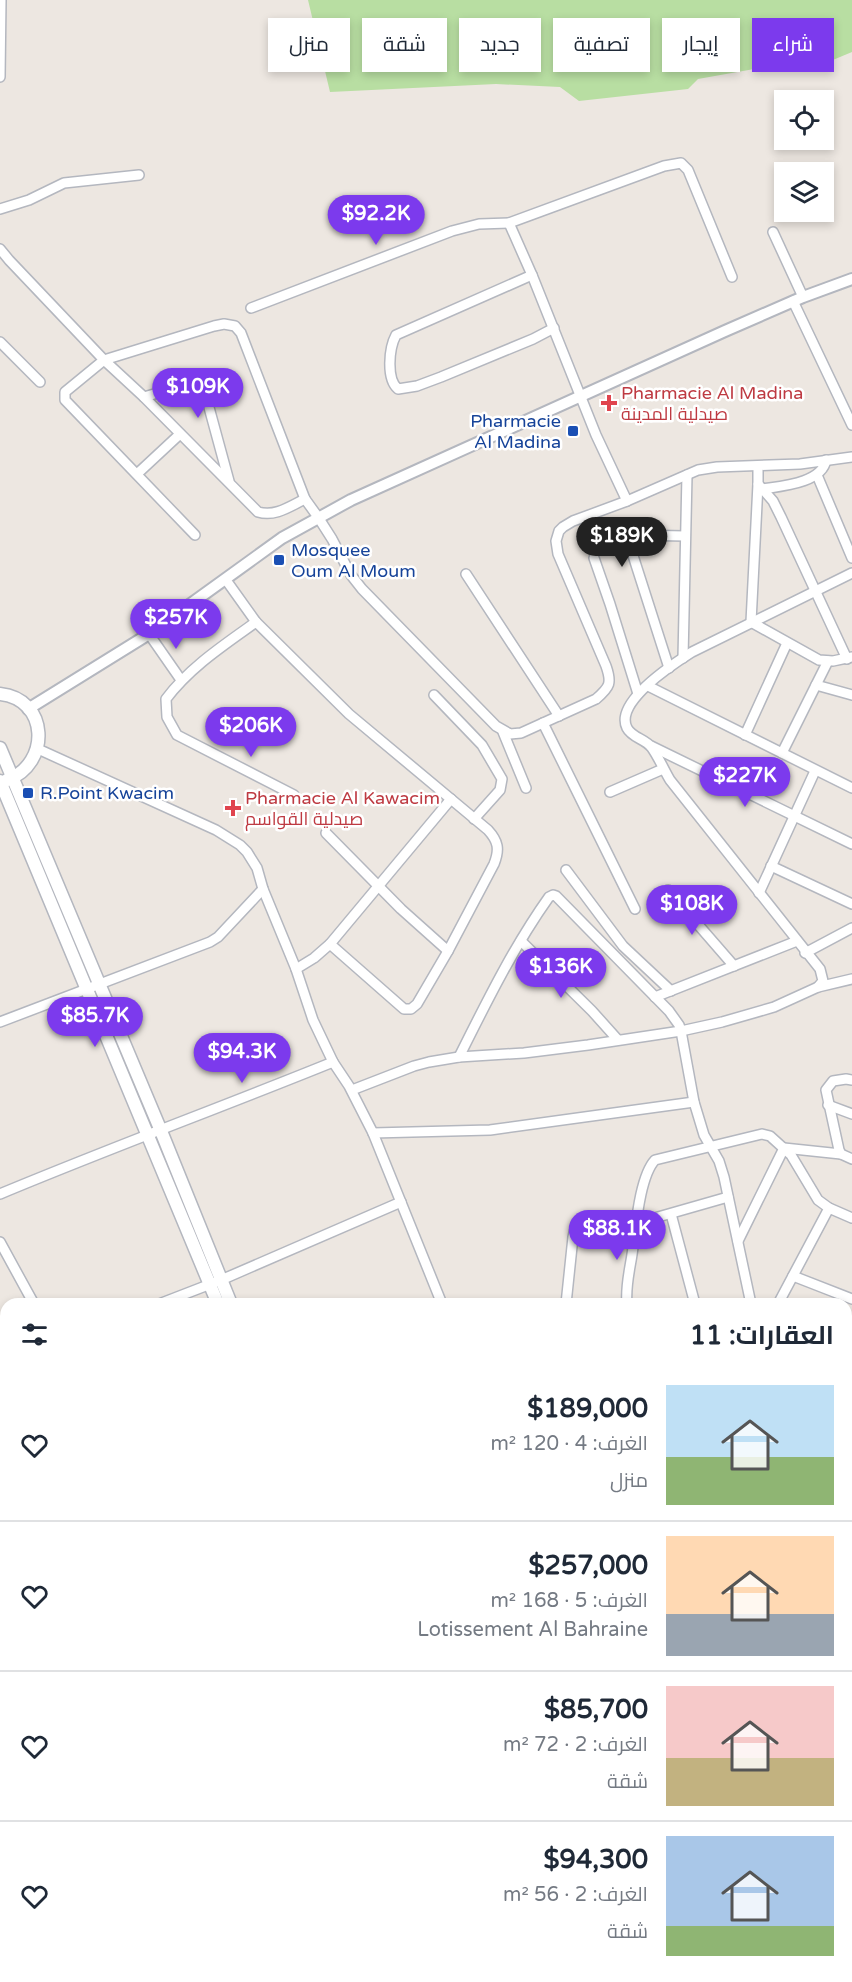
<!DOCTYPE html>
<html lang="ar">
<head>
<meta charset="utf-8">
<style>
  body { margin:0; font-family:"Varela Round",Cairo,sans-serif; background:#f6f6f7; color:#1f2937; direction:rtl; height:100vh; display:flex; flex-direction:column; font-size:22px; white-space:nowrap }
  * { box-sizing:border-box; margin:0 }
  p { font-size:20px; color:#747a83 }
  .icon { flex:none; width:33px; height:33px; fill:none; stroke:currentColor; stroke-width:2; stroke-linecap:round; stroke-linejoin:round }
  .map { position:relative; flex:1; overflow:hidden; direction:ltr }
  .drawer { position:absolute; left:0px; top:1298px; width:852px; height:686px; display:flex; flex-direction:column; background:#fff; border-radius:18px 18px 0 0; box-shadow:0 3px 9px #0003; direction:rtl }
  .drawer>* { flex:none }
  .hud { position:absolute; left:18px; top:18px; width:816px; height:54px; direction:rtl; display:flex; gap:12px }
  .fabs { position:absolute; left:774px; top:90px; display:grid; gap:12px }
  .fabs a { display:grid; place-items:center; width:60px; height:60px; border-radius:0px; background:#fff; box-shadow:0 3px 9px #0003; font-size:30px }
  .price { position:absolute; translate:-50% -51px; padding:0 14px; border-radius:21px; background:#7c3aed; color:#fff; font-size:20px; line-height:39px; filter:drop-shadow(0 2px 3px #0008) }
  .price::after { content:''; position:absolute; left:50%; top:36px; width:18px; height:14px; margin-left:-9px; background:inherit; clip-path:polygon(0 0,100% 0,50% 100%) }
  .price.selected { background:#222; color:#fff }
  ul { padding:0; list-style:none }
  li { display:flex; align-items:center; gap:18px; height:150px; padding:0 18px }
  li+li { border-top:2px solid #e0e1e3 }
  li span { display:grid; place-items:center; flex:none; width:168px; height:120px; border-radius:0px; color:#555 }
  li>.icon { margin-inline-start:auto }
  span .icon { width:72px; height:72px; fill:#fffc; stroke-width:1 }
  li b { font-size:26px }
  h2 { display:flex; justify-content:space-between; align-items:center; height:72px; padding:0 18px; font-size:26px }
  .pill { padding:0 21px; border-radius:0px; background:#fff; box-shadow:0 3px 9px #0003; font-size:21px; line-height:54px }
  .pill.selected { background:#7c3aed; color:#fff }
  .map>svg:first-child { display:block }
  .green { fill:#b8dea2 }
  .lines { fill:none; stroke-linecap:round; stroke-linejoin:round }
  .minor-casing { stroke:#b4b7bf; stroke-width:12 }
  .tertiary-casing { stroke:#b4b7bf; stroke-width:14 }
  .secondary-casing { stroke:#b4b7bf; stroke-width:15 }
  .minor { stroke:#fff; stroke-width:9 }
  .tertiary { stroke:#fff; stroke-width:10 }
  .secondary { stroke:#fff; stroke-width:12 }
  .health-dot { fill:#e0444e; stroke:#fff; stroke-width:2 }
  .transit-dot { fill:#1a4fb4; stroke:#fff; stroke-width:2 }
  .labels { text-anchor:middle; stroke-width:5; stroke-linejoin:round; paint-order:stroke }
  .health-label { font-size:18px; fill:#be3a42; stroke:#fff; text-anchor:start }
  .transit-label { font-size:18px; fill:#164399; stroke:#fff; text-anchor:start }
</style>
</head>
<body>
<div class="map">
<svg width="852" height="1982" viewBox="0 0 852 1982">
  <rect width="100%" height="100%" fill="#ede7e1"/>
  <!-- green -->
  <path class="green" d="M308,0H852V52L828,62H793L698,79L688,89L579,101L560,87L496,84L330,92Z"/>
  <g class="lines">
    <defs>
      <g id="minor">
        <path d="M0,77L1,0"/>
        <path d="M0,209L29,200L64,183L139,175"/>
        <path d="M773,232L803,297"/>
        <path d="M0,249L9,260L104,360L144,397L258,512C275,517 289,507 305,499L318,517L332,539L351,575L362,589L496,726L510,734L521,733L596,699C610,687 612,683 606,666L558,554L556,541L559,531L563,527L573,521L627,501L698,470L717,467L800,464L852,457"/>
        <path d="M532,275L396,335C389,348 386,379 398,389L417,386L441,377L533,339L554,328"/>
        <path d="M793,301L852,425"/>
        <path d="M251,308L452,231L479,224L509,223"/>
        <path d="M0,342L40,382"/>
        <path d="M144,397L188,384L201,385L204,389L229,481"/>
        <path d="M758,467V484L751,622L819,660L833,661L852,657"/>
        <path d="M137,474L180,434"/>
        <path d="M817,475L852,558"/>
        <path d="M758,484L773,501L781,517L847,659"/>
        <path d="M763,489C782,486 822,483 826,460"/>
        <path d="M627,501L596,435L532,275L509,223L664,166L681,163L688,170L732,277"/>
        <path d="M195,535L65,400V392L104,360L214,326L224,324L235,326L241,333L305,499"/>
        <path d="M594,558L610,604L638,694"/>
        <path d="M466,574L559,716"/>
        <path d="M226,580L256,622L349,714L488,830C498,841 500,849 494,864L448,951L401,909L326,833"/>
        <path d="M256,622C224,645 190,667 166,699L167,717L177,735L294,795"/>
        <path d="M149,634L181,680"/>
        <path d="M683,658L687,475"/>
        <path d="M669,668L629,543L630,537L635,535L685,536"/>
        <path d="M816,685L852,695"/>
        <path d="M648,686L852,788"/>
        <path d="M434,695L482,745L502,779L500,790L474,819"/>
        <path d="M543,723L635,909"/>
        <path d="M503,732L526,788"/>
        <path d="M745,735L787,643"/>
        <path d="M651,746L852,844"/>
        <path d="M38,749L216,830L240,845L247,852L257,868L263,889L296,969L313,1020L333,1062L349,1086L373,1133L442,1304"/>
        <path d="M782,753L828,661"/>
        <path d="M610,792L663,769"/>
        <path d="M771,866L852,904"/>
        <path d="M566,870L623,946L671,991"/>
        <path d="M668,890L734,966"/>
        <path d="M759,893L815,771"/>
        <path d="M521,941L592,1011L618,1040"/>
        <path d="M330,944L451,799"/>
        <path d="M805,953L852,928"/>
        <path d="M296,969L314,958L330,944L404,1009H411L417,1004L448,951"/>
        <path d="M818,987L823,981L820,969L670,780C664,770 659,758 652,748C646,739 632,738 627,728C614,702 673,664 692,652L852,573"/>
        <path d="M655,997L797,941"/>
        <path d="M0,1022L210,942L218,937L263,889"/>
        <path d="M459,1057C486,1003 514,946 549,897L553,895L556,896L669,1011L679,1025L681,1031L694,1102L704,1135L719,1161L724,1177L751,1304"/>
        <path d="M852,1080L846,1079L833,1081L826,1090L839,1150L841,1154L852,1159"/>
        <path d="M352,1090L414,1066L429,1062L459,1057L524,1053L588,1045L681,1031L722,1022L774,1007L818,987L852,979"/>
        <path d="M828,1105L852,1114"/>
        <path d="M373,1133L490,1130L694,1102"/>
        <path d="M0,1194C110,1148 222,1107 333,1062"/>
        <path d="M671,1214L695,1304"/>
        <path d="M738,1241L784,1148L841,1154"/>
        <path d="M0,1242L34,1304"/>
        <path d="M793,1276L852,1299"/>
        <path d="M159,1304L221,1280L401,1202"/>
        <path d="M566,1304L573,1237C575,1228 577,1222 586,1218L625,1220L651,1219L728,1197"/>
        <path d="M627,1304C625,1284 631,1266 633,1247C636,1225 640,1176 655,1160L762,1134L770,1136L791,1155L818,1200L829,1208L852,1218"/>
        <path d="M778,1304L829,1208"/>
        <path d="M0,1338L6,1336"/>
        <path d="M0,1374H6"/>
        <path d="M846,1383L852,1385"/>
        <path d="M0,1417L6,1416"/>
        <path d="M0,1462L6,1461"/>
        <path d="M846,1471L852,1473"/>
        <path d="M0,1511L6,1510"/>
        <path d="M846,1538L852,1540"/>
        <path d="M0,1539L6,1538"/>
        <path d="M0,1578L6,1577"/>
        <path d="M846,1607L852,1609"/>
        <path d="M0,1615H6"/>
        <path d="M0,1638L6,1639"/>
        <path d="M846,1649L852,1636"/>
        <path d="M846,1713L852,1715"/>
        <path d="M0,1785L6,1787"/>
        <path d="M846,1797L852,1783"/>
        <path d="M0,1866L6,1859"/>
        <path d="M0,1916L6,1921"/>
        <path d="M0,1935L6,1931"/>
        <path d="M846,1967L851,1982"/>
        <path d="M369,1977L379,1982"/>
        <path d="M552,1977L553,1982"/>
        <path d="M792,1977L793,1982"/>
        <path d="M3,1982L6,1965"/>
        <path d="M131,1982L132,1977"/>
        <path d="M197,1982L206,1977"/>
        <path d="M354,1982L359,1977"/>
        <path d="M699,1982L701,1977"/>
        <path d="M750,1982L753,1977"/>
      </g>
      <path id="tertiary" d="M28,709L149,634L282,538L351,500L725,331L803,297L852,279"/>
      <g id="secondary">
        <path d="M0,694C49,699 51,764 7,780"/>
        <path d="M0,748L161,1131L231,1304"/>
        <path d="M0,781L218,1304"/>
        <path d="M495,1977L497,1982"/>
        <path d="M511,1977L513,1982"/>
      </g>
    </defs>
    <!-- minor casing -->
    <use href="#minor" class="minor-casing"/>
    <!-- tertiary casing -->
    <use href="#tertiary" class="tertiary-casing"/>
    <!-- secondary casing -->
    <use href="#secondary" class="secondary-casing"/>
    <!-- minor -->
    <use href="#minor" class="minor"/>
    <!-- tertiary -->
    <use href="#tertiary" class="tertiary"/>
    <!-- secondary -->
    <use href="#secondary" class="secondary"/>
  </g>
  <!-- markers -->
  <g class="health-dot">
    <path d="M606 394h6v6h6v6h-6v6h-6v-6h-6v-6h6z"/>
    <path d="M230 799h6v6h6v6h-6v6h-6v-6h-6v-6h6z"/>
  </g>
  <g class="transit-dot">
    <rect x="567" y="425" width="12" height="12" rx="3"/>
    <rect x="273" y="554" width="12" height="12" rx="3"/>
    <rect x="22" y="787" width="12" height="12" rx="3"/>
  </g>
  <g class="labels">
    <!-- health labels -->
    <g class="health-label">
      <text x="621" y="399">Pharmacie Al Madina<tspan x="621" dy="21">صيدلية المدينة</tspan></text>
      <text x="245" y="804">Pharmacie Al Kawacim<tspan x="245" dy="21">صيدلية القواسم</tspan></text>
    </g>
    <!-- transit labels -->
    <g class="transit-label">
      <text x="561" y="427" text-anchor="end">Pharmacie<tspan x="561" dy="21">Al Madina</tspan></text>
      <text x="291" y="556">Mosquee<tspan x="291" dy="21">Oum Al Moum</tspan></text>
      <text x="40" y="799">R.Point Kwacim</text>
    </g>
  </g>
</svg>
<div class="fabs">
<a><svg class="icon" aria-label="locate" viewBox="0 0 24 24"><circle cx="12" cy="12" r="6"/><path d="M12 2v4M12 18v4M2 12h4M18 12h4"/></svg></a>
<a><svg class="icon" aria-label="layers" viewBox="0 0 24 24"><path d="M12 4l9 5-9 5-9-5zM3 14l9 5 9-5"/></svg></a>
</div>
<b class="price" style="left:376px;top:246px">$92.2K</b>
<b class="price" style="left:198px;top:419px">$109K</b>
<b class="price selected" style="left:622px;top:568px">$189K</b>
<b class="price" style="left:176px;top:650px">$257K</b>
<b class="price" style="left:251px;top:758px">$206K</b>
<b class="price" style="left:745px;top:808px">$227K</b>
<b class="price" style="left:692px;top:936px">$108K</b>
<b class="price" style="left:561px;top:999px">$136K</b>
<b class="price" style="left:95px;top:1048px">$85.7K</b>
<b class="price" style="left:242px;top:1084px">$94.3K</b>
<b class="price" style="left:617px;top:1261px">$88.1K</b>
<div class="hud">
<a class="pill selected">شراء</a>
<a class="pill">إيجار</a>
<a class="pill">تصفية</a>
<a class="pill">جديد</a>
<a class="pill">شقة</a>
<a class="pill">منزل</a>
</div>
<section class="drawer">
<h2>العقارات: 11<svg class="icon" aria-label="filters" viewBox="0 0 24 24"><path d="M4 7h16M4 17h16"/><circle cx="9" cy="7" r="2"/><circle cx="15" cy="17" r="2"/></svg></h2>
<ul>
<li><span style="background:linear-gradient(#bfe0f5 60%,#8fb573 0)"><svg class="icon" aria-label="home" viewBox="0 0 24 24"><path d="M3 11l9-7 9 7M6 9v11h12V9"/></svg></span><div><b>$189,000</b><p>الغرف: 4 · 120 m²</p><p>منزل</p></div><svg class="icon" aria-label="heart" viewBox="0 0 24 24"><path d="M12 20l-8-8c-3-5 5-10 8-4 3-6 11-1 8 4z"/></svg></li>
<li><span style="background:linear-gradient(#ffd9b3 65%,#9aa5b1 0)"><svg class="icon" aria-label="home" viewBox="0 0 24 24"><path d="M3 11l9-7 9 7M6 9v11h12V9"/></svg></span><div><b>$257,000</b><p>الغرف: 5 · 168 m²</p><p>Lotissement Al Bahraine</p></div><svg class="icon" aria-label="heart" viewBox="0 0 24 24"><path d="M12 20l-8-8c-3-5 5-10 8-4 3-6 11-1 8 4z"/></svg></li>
<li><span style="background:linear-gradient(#f6c9c9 60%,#c2b280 0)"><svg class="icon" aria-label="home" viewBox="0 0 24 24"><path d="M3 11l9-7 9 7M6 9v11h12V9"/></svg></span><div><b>$85,700</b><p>الغرف: 2 · 72 m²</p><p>شقة</p></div><svg class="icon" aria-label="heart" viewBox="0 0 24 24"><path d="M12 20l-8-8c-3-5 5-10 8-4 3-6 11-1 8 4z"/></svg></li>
<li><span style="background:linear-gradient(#a9c7e8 75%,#8fb573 0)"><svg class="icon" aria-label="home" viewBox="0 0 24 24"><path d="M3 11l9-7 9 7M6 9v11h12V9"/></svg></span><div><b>$94,300</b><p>الغرف: 2 · 56 m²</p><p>شقة</p></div><svg class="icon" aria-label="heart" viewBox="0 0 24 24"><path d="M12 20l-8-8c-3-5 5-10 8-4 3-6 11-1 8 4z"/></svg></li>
</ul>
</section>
</div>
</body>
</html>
